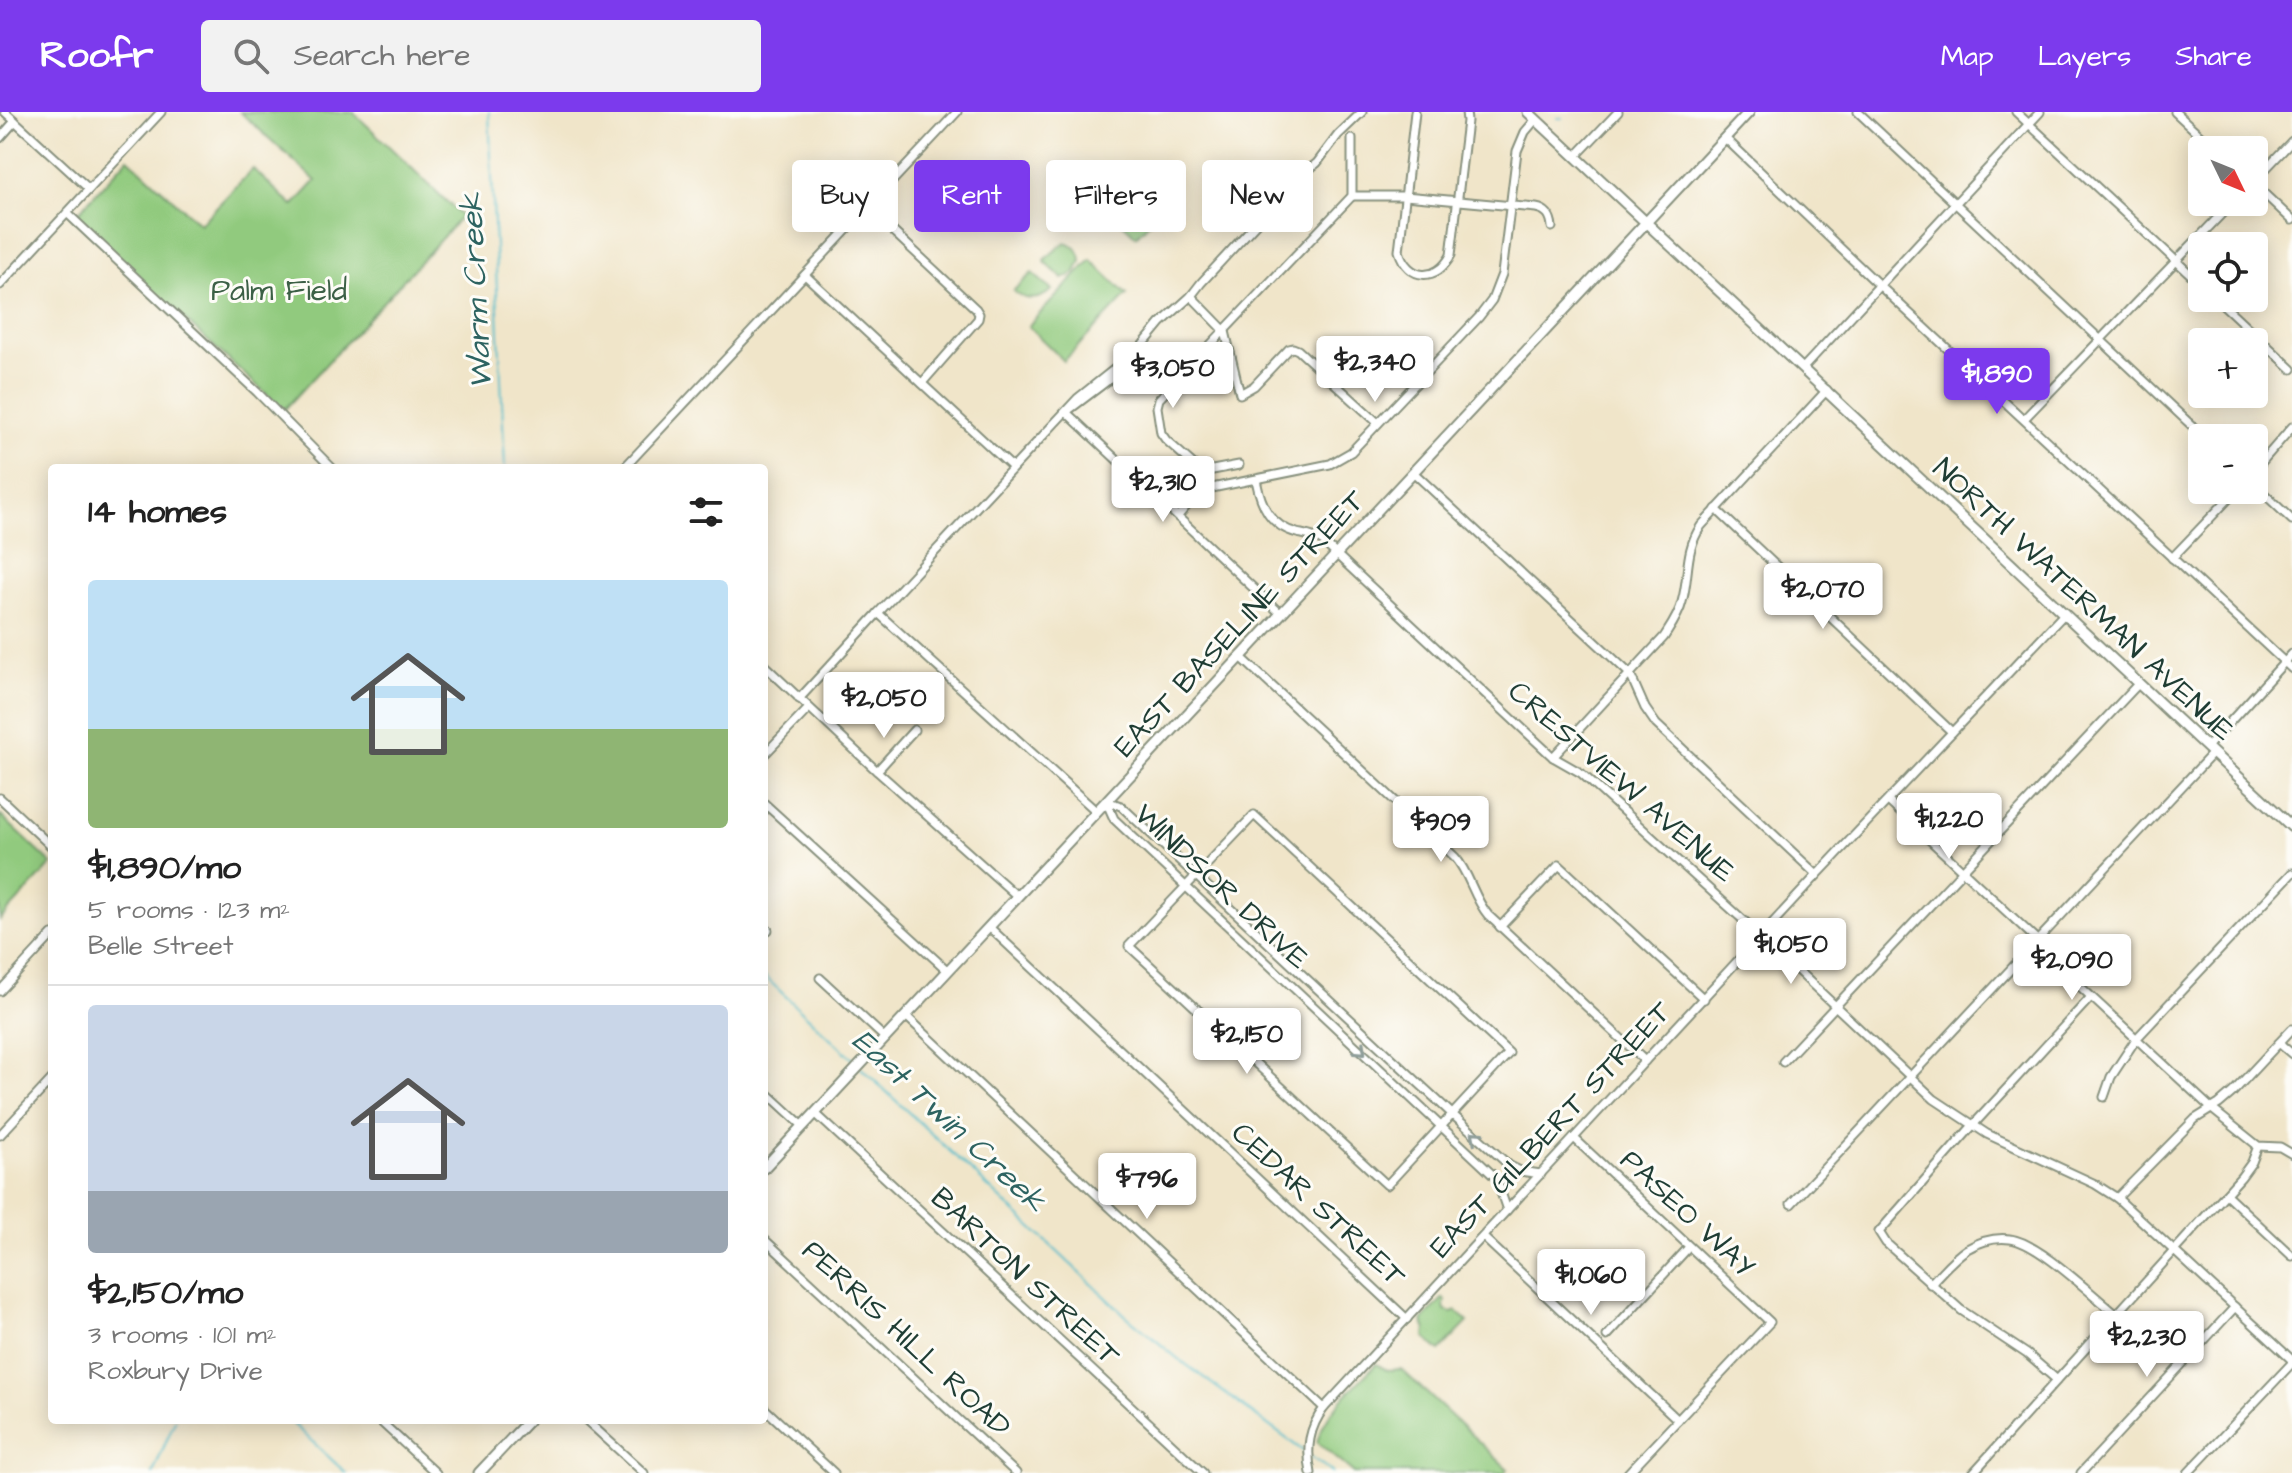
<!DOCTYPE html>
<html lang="en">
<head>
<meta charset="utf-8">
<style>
  body { margin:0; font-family:"Architects Daughter",sans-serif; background:#f2f2f2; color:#222; height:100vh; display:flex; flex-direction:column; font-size:30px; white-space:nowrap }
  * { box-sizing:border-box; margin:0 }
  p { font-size:26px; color:#767676 }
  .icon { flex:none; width:44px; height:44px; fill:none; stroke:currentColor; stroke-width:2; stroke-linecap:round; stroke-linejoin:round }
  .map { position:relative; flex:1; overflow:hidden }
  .side { position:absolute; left:48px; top:352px; width:720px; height:960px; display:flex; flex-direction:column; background:#fff; border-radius:8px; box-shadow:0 4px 20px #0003 }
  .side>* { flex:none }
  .top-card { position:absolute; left:792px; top:48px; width:760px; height:72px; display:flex; gap:16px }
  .needle { width:52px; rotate:133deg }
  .fabs { position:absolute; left:2188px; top:24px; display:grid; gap:16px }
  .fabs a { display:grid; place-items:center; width:80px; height:80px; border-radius:8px; background:#fff; box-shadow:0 4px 20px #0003; font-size:40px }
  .price { position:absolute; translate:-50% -68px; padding:0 18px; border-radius:8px; background:#fff; color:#222; font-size:26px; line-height:52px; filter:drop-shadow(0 2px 4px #0008) }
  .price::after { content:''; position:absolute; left:50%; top:48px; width:24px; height:18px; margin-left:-12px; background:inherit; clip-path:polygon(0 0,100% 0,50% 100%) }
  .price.selected { background:#7c3aed; color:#fff }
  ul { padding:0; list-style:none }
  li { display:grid; align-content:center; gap:16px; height:424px; padding:0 40px }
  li+li { border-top:2px solid #e0e0e0 }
  li span { display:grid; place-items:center; height:248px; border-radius:8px; color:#555 }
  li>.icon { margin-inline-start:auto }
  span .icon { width:144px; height:144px; fill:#fffc; stroke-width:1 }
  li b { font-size:34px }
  h2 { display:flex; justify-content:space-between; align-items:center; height:96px; padding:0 40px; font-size:34px }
  .tag { padding:0 28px; border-radius:8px; background:#fff; box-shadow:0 4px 20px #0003; font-size:28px; line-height:72px }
  .tag.selected { background:#7c3aed; color:#fff }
  header { display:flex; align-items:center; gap:48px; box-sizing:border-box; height:112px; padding:0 40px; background:#7c3aed; color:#fff }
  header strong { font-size:38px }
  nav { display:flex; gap:44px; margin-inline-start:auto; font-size:28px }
  .search { width:560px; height:72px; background:#f2f2f2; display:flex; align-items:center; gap:20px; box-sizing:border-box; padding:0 28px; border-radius:8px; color:#767676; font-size:30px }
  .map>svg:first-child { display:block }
  .green { fill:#91ca7e; stroke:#588459; stroke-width:2 }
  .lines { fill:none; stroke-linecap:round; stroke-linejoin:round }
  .stream { stroke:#4fbbca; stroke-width:2 }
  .minor-casing { stroke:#88917e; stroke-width:11 }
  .major-casing { stroke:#88917e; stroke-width:13 }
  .minor { stroke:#fff; stroke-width:7 }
  .major { stroke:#fff; stroke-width:9 }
  .oneway { stroke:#8f9e9a }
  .labels { text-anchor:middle; stroke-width:6; stroke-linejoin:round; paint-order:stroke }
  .park-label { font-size:30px; fill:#3c6046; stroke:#fdfcf7 }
  .street-label { font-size:30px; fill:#1f3d34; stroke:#fdfcf7 }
  .water-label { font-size:32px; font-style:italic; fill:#2d6361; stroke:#fdfcf7 }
</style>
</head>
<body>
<header>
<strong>Roofr</strong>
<div class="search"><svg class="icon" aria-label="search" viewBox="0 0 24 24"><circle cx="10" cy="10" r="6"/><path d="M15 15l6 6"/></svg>Search here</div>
<nav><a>Map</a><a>Layers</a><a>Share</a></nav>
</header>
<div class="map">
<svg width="2292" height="1361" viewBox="0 0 2292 1361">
  <rect width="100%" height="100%" fill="#fdfcf7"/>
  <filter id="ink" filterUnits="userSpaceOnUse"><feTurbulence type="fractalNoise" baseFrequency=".0125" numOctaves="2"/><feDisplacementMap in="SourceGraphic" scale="16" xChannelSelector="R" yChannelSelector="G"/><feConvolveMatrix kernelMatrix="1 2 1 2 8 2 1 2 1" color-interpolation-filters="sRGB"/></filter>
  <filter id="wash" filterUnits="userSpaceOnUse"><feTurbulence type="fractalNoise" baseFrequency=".006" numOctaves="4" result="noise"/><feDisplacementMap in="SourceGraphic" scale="32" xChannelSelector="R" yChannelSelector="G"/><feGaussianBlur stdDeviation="1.8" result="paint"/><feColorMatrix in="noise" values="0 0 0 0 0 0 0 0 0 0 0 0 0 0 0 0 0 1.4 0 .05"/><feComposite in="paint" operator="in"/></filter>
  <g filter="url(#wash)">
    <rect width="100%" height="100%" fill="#f0e5c9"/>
    <!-- green -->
    <g class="green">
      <path d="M240,0H353L462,104L284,298L73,106L128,46L200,112L253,57L293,94L316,69Z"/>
      <path d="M1131,90L1151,109L1136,124L1116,105Z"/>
      <path d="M1065,130C1075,132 1081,140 1081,150L1075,161L1063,167L1045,150V147Z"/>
      <path d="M1091,148L1127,183L1064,249L1028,214Z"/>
      <path d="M1032,161L1052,178C1039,189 1026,190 1013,179Z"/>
      <path d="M0,703L52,752L0,808Z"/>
      <path d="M1443,1186L1445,1189L1444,1193L1445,1199L1452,1201L1456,1199L1468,1210L1440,1239L1425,1226L1426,1218L1422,1209Z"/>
      <path d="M1376,1252L1387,1258L1401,1257L1508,1357L1504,1361H1354L1317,1330C1325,1298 1355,1275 1376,1252Z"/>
    </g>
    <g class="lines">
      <!-- stream -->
      <g class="stream">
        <path d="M489,0L505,356"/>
        <path d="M1558,6H1562"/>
        <path d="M764,864L857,951"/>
        <path d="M861,956L1124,1202L1176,1245L1306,1341"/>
        <path d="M289,1308L346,1361"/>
        <path d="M1311,1345L1333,1361"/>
        <path d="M153,1361L175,1308"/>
      </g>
    </g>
  </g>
  <g filter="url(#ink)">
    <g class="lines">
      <defs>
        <g id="minor">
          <path d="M5,0L89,77"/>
          <path d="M1415,0L1399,139C1408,169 1437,170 1451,143L1467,9L1466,0"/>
          <path d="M1858,0L2205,326"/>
          <path d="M2016,0L2202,173"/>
          <path d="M2175,0L2216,38"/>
          <path d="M0,26L15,9"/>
          <path d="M1725,26L1879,173L2292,557"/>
          <path d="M1576,44L1618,0"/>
          <path d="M2254,69L2292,29"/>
          <path d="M2254,72L2292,108"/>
          <path d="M1352,84H1405L1536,96C1547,98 1551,104 1552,115"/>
          <path d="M868,96L976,197L979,202L978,207L922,271"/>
          <path d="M67,101L257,280L332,356"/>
          <path d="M805,163L1012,355"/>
          <path d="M0,173L161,0"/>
          <path d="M1191,184L1225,219L1240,282L1254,274L1289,237L1293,236L1298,238L1378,311"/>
          <path d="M2216,186L2292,257"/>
          <path d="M1803,256L2040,0"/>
          <path d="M1066,300L1123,257L1161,211L1191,184L1201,171L1299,65L1317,51L1338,23L1362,0"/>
          <path d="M1066,300L1281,502"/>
          <path d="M2024,307L2233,90"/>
          <path d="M624,356L957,0"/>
          <path d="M2254,359L2292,315"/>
          <path d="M1202,360L1239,353"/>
          <path d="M1413,360L1630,562L1645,596L1656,612L1817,763"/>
          <path d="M1256,368C1261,393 1270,414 1297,421C1306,423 1314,424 1322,429L1553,645L1581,661L1762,825L1934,987L1987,1022L2095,1072L2117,1086L2292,1248"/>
          <path d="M2254,372L2292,408"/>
          <path d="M1207,377L1202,360L1166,328L1161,321L1157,295L1159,287L1352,84V27"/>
          <path d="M1716,397L1952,620"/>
          <path d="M1178,404L1198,381L1207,377L1330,352L1351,340L1479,205L1492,188L1502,162L1517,39L1525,20L1536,7"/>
          <path d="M2172,446L2237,378"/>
          <path d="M878,501L1078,286L1122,251L1129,248"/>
          <path d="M1241,545L1455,745C1470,762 1473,785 1488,803L1645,949"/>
          <path d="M764,553L877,659L1017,784"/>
          <path d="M799,587L878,501L1096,699"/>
          <path d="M2207,635L2292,542"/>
          <path d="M764,643L809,596"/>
          <path d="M1553,645L1664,525C1671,514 1679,503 1682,490C1690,462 1684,440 1701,414L1827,278"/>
          <path d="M877,659L914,618"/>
          <path d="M0,686L52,735"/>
          <path d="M1106,689L1114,707L1496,1066L1507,1098"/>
          <path d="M1106,689L1121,694L1452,1002L1510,1054L1520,1059L1541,1062"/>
          <path d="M1888,689L2037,828L2042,839L2212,997L2258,1034L2280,1035L2292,1042"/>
          <path d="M764,691L948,859"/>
          <path d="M1254,703L1509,941L1387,1073L1129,834Z"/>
          <path d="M989,815L1407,1207"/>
          <path d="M1500,815L1559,753L1704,887"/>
          <path d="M764,817L768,818"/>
          <path d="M820,866L885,926"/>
          <path d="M0,879L52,823"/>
          <path d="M906,904L1324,1296"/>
          <path d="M2279,931L2292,942"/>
          <path d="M1783,950L2139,571"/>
          <path d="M764,978L803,1014"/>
          <path d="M2104,985L2111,965L2136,927L2292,761"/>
          <path d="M815,1001L1203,1361"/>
          <path d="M0,1023L52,967"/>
          <path d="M1574,1026L1770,1210L1628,1361"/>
          <path d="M2226,1082L2292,1144"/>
          <path d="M2117,1086L2195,1007L2219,992L2233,980L2292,917"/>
          <path d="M1791,1092L2213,641"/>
          <path d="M1483,1125L1678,1308"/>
          <path d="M764,1127L1016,1361"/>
          <path d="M1930,1172C1942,1160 1953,1146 1967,1137C1979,1130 1995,1125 2010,1127C2038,1130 2093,1184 2117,1203"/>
          <path d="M1607,1224L1689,1135"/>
          <path d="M2057,1268L2027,1242L1961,1198L1886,1131L1879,1120L1974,1012L2090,886"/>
          <path d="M764,1296L834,1361"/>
          <path d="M379,1308L436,1361"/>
          <path d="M586,1308L644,1361"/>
          <path d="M1311,1361C1306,1336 1309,1316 1324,1296L1817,763L2065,501"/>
          <path d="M1973,1361L2241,1065L2252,1050L2258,1034"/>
          <path d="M2081,1361L2235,1195"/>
          <path d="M2188,1361L2292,1251"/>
        </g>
        <g id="major">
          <path d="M1528,0L2292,715"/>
          <path d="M764,1056L1749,0"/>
          <path d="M479,1361L529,1308"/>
        </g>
      </defs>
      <!-- minor casing -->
      <use href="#minor" class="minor-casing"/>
      <!-- major casing -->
      <use href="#major" class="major-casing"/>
      <!-- minor -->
      <use href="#minor" class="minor"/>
      <!-- major -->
      <use href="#major" class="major"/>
    </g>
    <!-- one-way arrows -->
    <defs><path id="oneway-chevron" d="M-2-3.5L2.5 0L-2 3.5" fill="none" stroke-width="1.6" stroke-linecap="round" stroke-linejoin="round" transform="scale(2)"/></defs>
    <g class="oneway">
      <use href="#oneway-chevron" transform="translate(1361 938) rotate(43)"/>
      <use href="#oneway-chevron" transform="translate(1476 1024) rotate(-138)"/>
    </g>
  </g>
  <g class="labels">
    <!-- park labels -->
    <g class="park-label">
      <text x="279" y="188">Palm Field</text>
    </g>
    <!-- street labels -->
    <g class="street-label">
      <text transform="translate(2084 487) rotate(43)" y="10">NORTH WATERMAN AVENUE</text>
      <text transform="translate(1239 511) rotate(-47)" y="10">EAST BASELINE STREET</text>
      <text transform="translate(1622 669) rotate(41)" y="10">CRESTVIEW AVENUE</text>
      <text transform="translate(1222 774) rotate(43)" y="10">WINDSOR DRIVE</text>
      <text transform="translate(1550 1017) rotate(-47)" y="10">EAST GILBERT STREET</text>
      <text transform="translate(1319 1092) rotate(43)" y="10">CEDAR STREET</text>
      <text transform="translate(1688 1101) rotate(43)" y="10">PASEO WAY</text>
      <text transform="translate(1026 1164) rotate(43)" y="10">BARTON STREET</text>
      <text transform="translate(907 1226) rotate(43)" y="10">PERRIS HILL ROAD</text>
    </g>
    <!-- water labels -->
    <g class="water-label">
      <text transform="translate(475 179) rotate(-93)" y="11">Warm Creek</text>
      <text transform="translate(950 1008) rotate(43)" y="11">East Twin Creek</text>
    </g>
  </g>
</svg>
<div class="fabs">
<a><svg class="needle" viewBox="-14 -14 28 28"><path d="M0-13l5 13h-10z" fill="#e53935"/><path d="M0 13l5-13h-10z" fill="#767676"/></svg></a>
<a><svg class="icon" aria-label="locate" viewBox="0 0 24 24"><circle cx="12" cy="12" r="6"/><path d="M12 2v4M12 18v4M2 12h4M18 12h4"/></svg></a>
<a>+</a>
<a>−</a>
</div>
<b class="price" style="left:1375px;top:292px">$2,340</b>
<b class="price" style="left:1173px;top:298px">$3,050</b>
<b class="price selected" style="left:1997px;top:304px">$1,890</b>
<b class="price" style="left:1163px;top:412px">$2,310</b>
<b class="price" style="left:1823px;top:519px">$2,070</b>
<b class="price" style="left:884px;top:628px">$2,050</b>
<b class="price" style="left:1949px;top:749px">$1,220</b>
<b class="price" style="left:1441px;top:752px">$909</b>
<b class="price" style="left:1791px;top:874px">$1,050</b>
<b class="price" style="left:2072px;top:890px">$2,090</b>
<b class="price" style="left:1247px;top:964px">$2,150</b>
<b class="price" style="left:1147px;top:1109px">$796</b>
<b class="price" style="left:1591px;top:1205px">$1,060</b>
<b class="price" style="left:2147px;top:1267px">$2,230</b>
<div class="top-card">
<a class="tag">Buy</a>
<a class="tag selected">Rent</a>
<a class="tag">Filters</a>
<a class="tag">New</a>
</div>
<section class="side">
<h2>14 homes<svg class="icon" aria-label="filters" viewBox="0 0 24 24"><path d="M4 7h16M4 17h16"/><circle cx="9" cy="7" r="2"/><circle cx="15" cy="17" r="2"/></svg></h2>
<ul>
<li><span style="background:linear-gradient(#bfe0f5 60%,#8fb573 0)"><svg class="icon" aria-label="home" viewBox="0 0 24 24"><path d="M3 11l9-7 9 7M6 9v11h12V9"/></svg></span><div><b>$1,890/mo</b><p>5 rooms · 123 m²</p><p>Belle Street</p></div></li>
<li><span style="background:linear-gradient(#c9d6e8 75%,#9aa5b1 0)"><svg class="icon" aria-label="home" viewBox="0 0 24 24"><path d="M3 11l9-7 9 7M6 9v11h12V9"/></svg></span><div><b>$2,150/mo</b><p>3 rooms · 101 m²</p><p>Roxbury Drive</p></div></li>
</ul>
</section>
</div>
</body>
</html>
